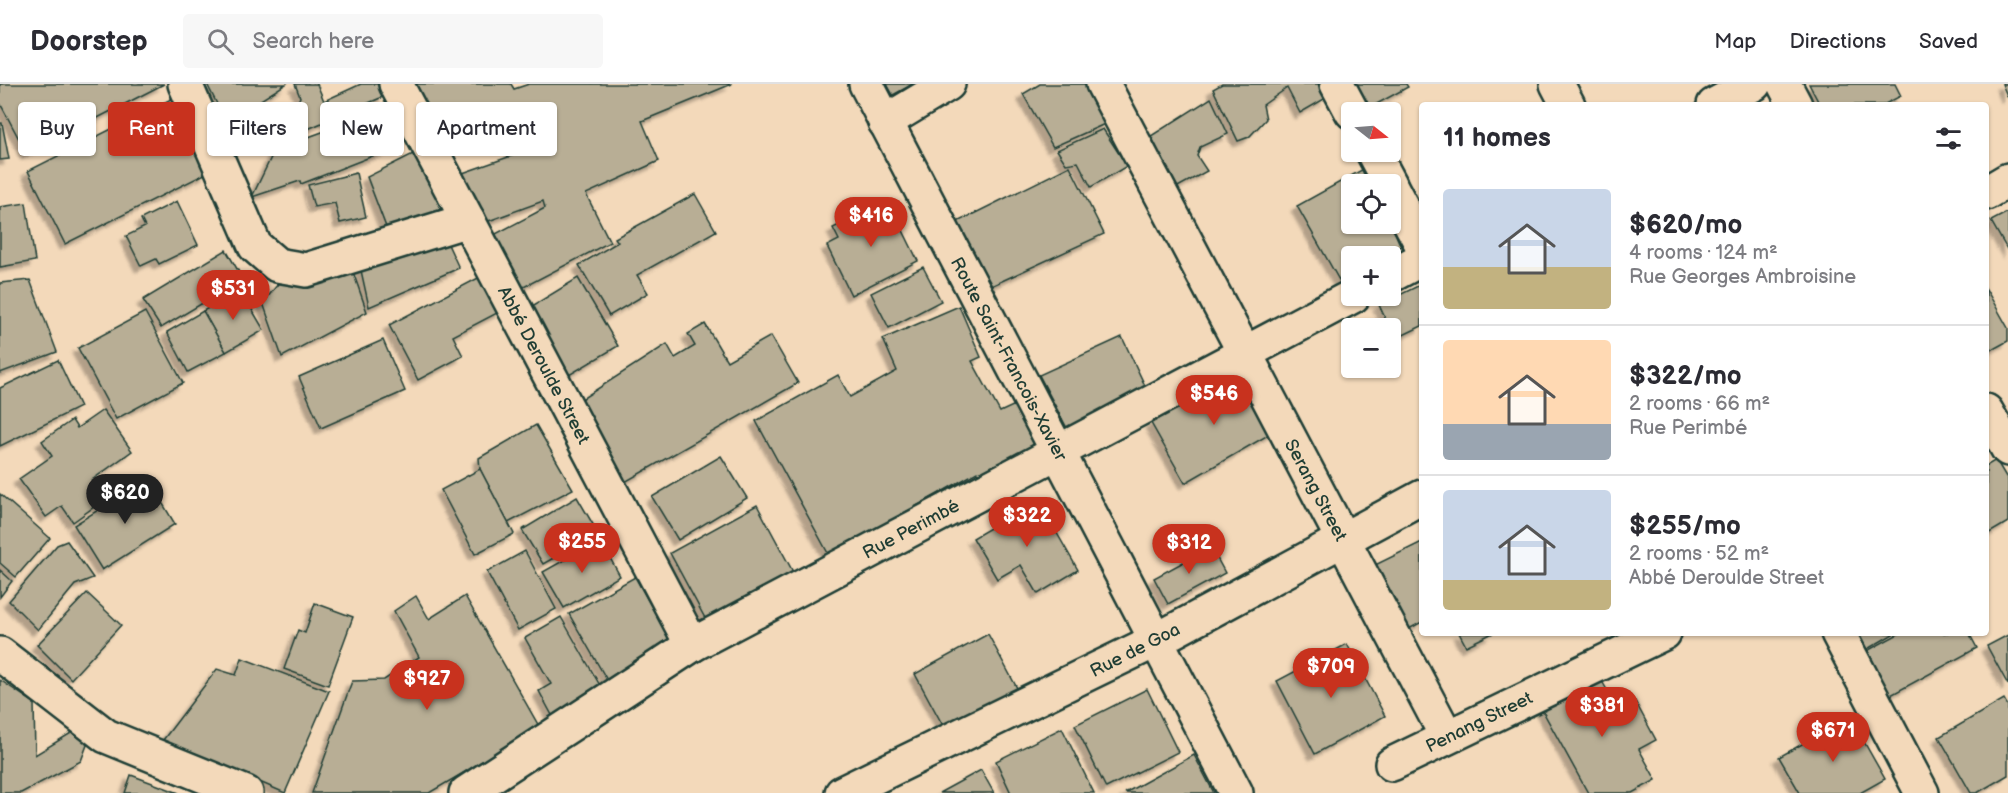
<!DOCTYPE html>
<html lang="en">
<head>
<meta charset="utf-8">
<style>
  body { margin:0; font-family:"Balsamiq Sans",sans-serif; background:#f7f7f7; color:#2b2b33; height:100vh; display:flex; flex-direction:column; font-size:22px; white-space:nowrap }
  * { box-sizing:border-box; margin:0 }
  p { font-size:20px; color:#7c7c81 }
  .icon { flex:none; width:33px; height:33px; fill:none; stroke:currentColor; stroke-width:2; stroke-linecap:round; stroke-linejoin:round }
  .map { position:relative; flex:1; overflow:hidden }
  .drawer { position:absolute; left:1419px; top:18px; width:570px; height:534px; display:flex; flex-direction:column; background:#fff; border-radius:6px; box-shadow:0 2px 4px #0004 }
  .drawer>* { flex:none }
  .banner { position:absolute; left:18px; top:18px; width:570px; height:54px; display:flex; gap:12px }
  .needle { width:39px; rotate:107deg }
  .buttons { position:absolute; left:1341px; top:18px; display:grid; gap:12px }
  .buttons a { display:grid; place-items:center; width:60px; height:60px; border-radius:6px; background:#fff; box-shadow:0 2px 4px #0004; font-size:30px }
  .price { position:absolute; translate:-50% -51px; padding:0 14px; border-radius:21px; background:#c8321e; color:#fff; font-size:20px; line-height:39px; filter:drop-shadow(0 2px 3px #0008) }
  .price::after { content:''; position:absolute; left:50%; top:36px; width:18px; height:14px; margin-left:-9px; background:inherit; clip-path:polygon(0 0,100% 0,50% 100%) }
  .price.selected { background:#222; color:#fff }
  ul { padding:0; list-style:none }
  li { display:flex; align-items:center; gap:18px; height:150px; padding:0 24px }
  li+li { border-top:2px solid #e1e1e2 }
  li span { display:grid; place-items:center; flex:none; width:168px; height:120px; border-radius:6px; color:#555 }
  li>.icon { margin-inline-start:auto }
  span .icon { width:72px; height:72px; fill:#fffc; stroke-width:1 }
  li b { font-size:26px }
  h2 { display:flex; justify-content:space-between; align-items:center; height:72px; padding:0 24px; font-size:26px }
  .tag { padding:0 21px; border-radius:6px; background:#fff; box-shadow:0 2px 4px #0004; font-size:21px; line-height:54px }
  .tag.selected { background:#c8321e; color:#fff }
  header { display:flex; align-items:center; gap:36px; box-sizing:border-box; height:84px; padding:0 30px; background:#fff; border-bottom:2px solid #e1e1e2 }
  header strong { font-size:28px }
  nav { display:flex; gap:33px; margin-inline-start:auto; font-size:21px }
  .search { width:420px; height:54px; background:#f7f7f7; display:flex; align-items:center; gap:15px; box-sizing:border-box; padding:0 21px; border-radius:6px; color:#7c7c81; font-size:22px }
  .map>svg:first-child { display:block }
  .building { fill:#b8ae95; stroke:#1f3d34; stroke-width:1.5; filter:url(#shadow) }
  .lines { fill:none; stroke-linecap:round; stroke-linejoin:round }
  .street-casing { stroke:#1f3d34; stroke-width:38 }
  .secondary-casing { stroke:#1f3d34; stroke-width:38 }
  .street { stroke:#f3d9ba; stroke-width:33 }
  .secondary { stroke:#f3d9ba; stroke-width:33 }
  .labels { text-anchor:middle; stroke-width:4.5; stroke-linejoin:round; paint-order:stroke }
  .street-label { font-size:18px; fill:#1f3d34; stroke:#f3d9ba }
</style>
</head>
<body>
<header>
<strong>Doorstep</strong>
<div class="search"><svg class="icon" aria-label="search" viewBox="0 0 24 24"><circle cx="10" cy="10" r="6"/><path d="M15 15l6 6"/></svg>Search here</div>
<nav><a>Map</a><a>Directions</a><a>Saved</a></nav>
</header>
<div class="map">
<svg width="2008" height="709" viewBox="0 0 2008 709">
  <defs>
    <filter id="shadow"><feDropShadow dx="-5.5" dy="5.5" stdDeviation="1.5" flood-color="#0004"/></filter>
  </defs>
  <rect width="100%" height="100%" fill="#f3d9ba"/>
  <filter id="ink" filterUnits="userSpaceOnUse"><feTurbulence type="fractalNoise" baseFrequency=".0167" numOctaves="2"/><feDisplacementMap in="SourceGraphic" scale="12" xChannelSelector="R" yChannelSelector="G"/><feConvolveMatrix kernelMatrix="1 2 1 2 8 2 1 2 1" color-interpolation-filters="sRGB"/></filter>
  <g filter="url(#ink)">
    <!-- building -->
    <g class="building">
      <path d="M0,0H164L27,70L0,19Z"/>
      <path d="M207,0H286L226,38Z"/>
      <path d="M295,0H317L324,17L361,0H379L385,12L289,53L292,59L377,28L393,64L301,100L300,97L252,113L300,13Z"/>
      <path d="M407,0H511L514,5L529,0H732L642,37L659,77L586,110L610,158L518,206L490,153L545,124L543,117L475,142L457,91L514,71L508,56L524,49L515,26L439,64Z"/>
      <path d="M887,0H913L893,11Z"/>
      <path d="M1040,0H1089L1107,39L1053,63L1023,10Z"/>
      <path d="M1222,0H1318L1326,14L1300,29L1287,4L1263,21L1266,35L1249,53L1238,57L1213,5Z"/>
      <path d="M1347,0H1406L1408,3L1362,28Z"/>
      <path d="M1809,0H1895L1901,12L1883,21H1820Z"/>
      <path d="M2002,0H2008V14Z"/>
      <path d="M1211,14L1228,50L1200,63L1197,72L1207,87L1176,104L1151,52Z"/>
      <path d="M171,15L207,89L65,160L28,87Z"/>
      <path d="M0,39H2L9,75L0,76Z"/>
      <path d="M1103,45L1127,82L1091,103L1078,78L1066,80L1057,66Z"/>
      <path d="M415,69L443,128L386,143L367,93Z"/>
      <path d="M1070,82L1104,150L991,202L951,141Z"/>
      <path d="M1367,83L1375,100H1352V140L1390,137L1401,163L1383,172H1352V189L1339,196L1297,122Z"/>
      <path d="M356,89L366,133L340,139L335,119L314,123L308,101Z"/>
      <path d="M695,110L716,147L637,191L648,209L609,232L579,181L618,158L615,154Z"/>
      <path d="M888,116L918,177L851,211L827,162L839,156L833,144Z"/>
      <path d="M177,117L198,161L159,180L156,175L141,182L126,152L145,143L141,135Z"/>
      <path d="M26,119L35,177L0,183V123Z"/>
      <path d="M2008,128V167L1991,137Z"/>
      <path d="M446,156L459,184L369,223L360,182Z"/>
      <path d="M226,166L243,195L161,244L143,216Z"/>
      <path d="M351,182L367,228L282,273L263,219L278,200L292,192Z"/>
      <path d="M923,183L941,217L889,244L871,209Z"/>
      <path d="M482,192L501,227L453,252L463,272L418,296L389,241Z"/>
      <path d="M578,194L618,262L564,294L524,227Z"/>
      <path d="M30,196L57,268L0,289V199Z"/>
      <path d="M1422,200V242L1395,255L1379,221Z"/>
      <path d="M240,205L264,246L226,268L203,227Z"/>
      <path d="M1986,205L2008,244V257L1986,269Z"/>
      <path d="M959,222L981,273L972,277L1000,328L1015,321L1039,370L982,398L977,388L829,471L756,337L838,291L850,313L897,287L883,255Z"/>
      <path d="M203,227L226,268L188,288L167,248Z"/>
      <path d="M145,228L183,299L116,335L78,264Z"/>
      <path d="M705,240L727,277L771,252L798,299L618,402L577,318L667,260L675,274L695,262L688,250Z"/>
      <path d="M1122,253L1147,306L1067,344L1039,291Z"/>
      <path d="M383,256L405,307L321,344L299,293Z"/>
      <path d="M58,276L80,323L0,362V304Z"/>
      <path d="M1244,286L1277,346L1185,399L1151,339Z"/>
      <path d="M103,326L132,367L92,396L105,415L73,438L62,422L46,433L19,395L52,372L42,357L72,336L77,344Z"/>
      <path d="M536,341L573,405L508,439L480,385L479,374Z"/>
      <path d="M721,372L747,414L678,456L652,413Z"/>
      <path d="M1996,376L2008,396V438L1986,451V382Z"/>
      <path d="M480,385L514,450L475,470L441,406Z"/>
      <path d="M148,395L175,440L102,486L74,441Z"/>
      <path d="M0,410L50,454L16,493L0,479Z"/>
      <path d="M577,413L598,449L543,480L522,446Z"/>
      <path d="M1038,416L1078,486L1038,510L1021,481L997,495L973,454Z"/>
      <path d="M757,421L793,488L706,536L670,469Z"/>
      <path d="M600,456L620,492L564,524L543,488Z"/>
      <path d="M67,457L93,494L75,501L38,546L9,517L57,461Z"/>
      <path d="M1422,458V538L1405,547L1371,483Z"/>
      <path d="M1211,463L1225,489L1168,520L1154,494Z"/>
      <path d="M525,467L556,525L518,546L487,488Z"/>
      <path d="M0,486L12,497L0,513Z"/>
      <path d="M635,493L672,560L607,596L569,530Z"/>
      <path d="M87,509L121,541L71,595L37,561Z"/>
      <path d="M416,512L429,535L465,512L540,644L429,709H312L352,597L384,596L419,573L394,527Z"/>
      <path d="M315,519L353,533L328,601L284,585L298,546L305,549Z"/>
      <path d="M561,533L602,605L553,633L539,607L551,600L525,554Z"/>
      <path d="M1459,549H1493L1466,562Z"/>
      <path d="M1845,549H1895L1857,571Z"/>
      <path d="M1900,549H1969L1977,564L1880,617L1856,573Z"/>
      <path d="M988,550L1025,619L953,660L915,590Z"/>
      <path d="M2008,551V601L1987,562Z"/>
      <path d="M1347,560L1385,632L1315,670L1277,597Z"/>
      <path d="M242,574L329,607L285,709L163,656L217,585L236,591Z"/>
      <path d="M1598,590L1619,627L1635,617L1656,656L1639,665L1656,696L1632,709H1588L1540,622Z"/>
      <path d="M0,596L34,619L35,671L76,646L87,661L81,677L21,709H0Z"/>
      <path d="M1147,605L1178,668L1106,704L1075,641Z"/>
      <path d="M2004,615L2008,622V691L1977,709H1971L1939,653Z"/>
      <path d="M1850,633L1885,695L1860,709H1800L1779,673Z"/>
      <path d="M1062,644L1094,709H1011L996,677Z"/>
      <path d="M1194,671L1214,709H1125Z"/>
      <path d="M981,686L994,709H939Z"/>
      <path d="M131,691L179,709H125Z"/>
    </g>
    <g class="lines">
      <defs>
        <g id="street">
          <path d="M185,0L255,162L277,181L306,186L468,136"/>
          <path d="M396,0L692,561"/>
          <path d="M1103,0L1447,653"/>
          <path d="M1337,0L1352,28"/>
          <path d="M1557,0L1568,21"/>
          <path d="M1784,0L1795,21"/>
          <path d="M1714,21L1754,0"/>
          <path d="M885,38L948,0"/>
          <path d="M1373,68L1390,100"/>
          <path d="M1390,101L1422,161"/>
          <path d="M1986,109L2008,96"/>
          <path d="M1390,192L1422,175"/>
          <path d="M1986,327L2008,365"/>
          <path d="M1838,549L1922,709"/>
          <path d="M1392,680L1664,549"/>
          <path d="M466,709L692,561L1353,212"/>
          <path d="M842,709L1155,557L1422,413"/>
        </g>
        <g id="secondary">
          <path d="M866,0L1236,709"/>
          <path d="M0,570L106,652L246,709"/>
        </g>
      </defs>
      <!-- street casing -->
      <use href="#street" class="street-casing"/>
      <!-- secondary casing -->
      <use href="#secondary" class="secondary-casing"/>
      <!-- street -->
      <use href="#street" class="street"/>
      <!-- secondary -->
      <use href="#secondary" class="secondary"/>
    </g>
  </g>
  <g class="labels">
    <!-- street labels -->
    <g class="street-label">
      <text transform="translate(1009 275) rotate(62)" y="6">Route Saint-Francois-Xavier</text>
      <text transform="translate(544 281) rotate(62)" y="6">Abbé Deroulde Street</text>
      <text transform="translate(1316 406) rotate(62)" y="6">Serang Street</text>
      <text transform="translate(911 445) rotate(-28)" y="6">Rue Perimbé</text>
      <text transform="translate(1135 566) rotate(-27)" y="6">Rue de Goa</text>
      <text transform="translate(1479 638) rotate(-26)" y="6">Penang Street</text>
    </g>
  </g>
</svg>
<div class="buttons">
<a><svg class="needle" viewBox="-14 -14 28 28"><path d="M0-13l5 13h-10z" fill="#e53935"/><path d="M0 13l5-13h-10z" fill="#7c7c81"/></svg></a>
<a><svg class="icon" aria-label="locate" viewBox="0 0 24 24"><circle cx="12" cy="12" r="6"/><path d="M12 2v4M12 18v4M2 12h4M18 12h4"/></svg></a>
<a>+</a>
<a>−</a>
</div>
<b class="price" style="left:871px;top:164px">$416</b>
<b class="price" style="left:233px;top:237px">$531</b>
<b class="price" style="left:1214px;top:342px">$546</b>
<b class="price selected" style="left:125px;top:441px">$620</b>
<b class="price" style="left:1027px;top:464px">$322</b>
<b class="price" style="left:582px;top:490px">$255</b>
<b class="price" style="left:1189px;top:491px">$312</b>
<b class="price" style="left:1331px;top:615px">$709</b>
<b class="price" style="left:427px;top:627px">$927</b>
<b class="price" style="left:1602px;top:654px">$381</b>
<b class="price" style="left:1833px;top:679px">$671</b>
<div class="banner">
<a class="tag">Buy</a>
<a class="tag selected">Rent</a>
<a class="tag">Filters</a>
<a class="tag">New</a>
<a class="tag">Apartment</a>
</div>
<section class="drawer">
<h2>11 homes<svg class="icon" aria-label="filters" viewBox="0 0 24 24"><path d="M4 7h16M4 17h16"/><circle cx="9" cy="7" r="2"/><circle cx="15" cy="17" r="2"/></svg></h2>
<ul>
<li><span style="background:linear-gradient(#c9d6e8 65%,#c2b280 0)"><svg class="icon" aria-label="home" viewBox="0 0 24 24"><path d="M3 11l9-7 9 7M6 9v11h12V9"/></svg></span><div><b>$620/mo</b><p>4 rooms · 124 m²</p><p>Rue Georges Ambroisine</p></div></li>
<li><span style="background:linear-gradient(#ffd9b3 70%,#9aa5b1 0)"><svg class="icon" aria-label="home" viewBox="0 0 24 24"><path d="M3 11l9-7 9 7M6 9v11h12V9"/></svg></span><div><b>$322/mo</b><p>2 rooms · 66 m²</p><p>Rue Perimbé</p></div></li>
<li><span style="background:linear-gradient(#c9d6e8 75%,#c2b280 0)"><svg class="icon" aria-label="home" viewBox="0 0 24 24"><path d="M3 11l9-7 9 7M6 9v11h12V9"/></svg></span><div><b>$255/mo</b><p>2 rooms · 52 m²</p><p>Abbé Deroulde Street</p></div></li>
</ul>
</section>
</div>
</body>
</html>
